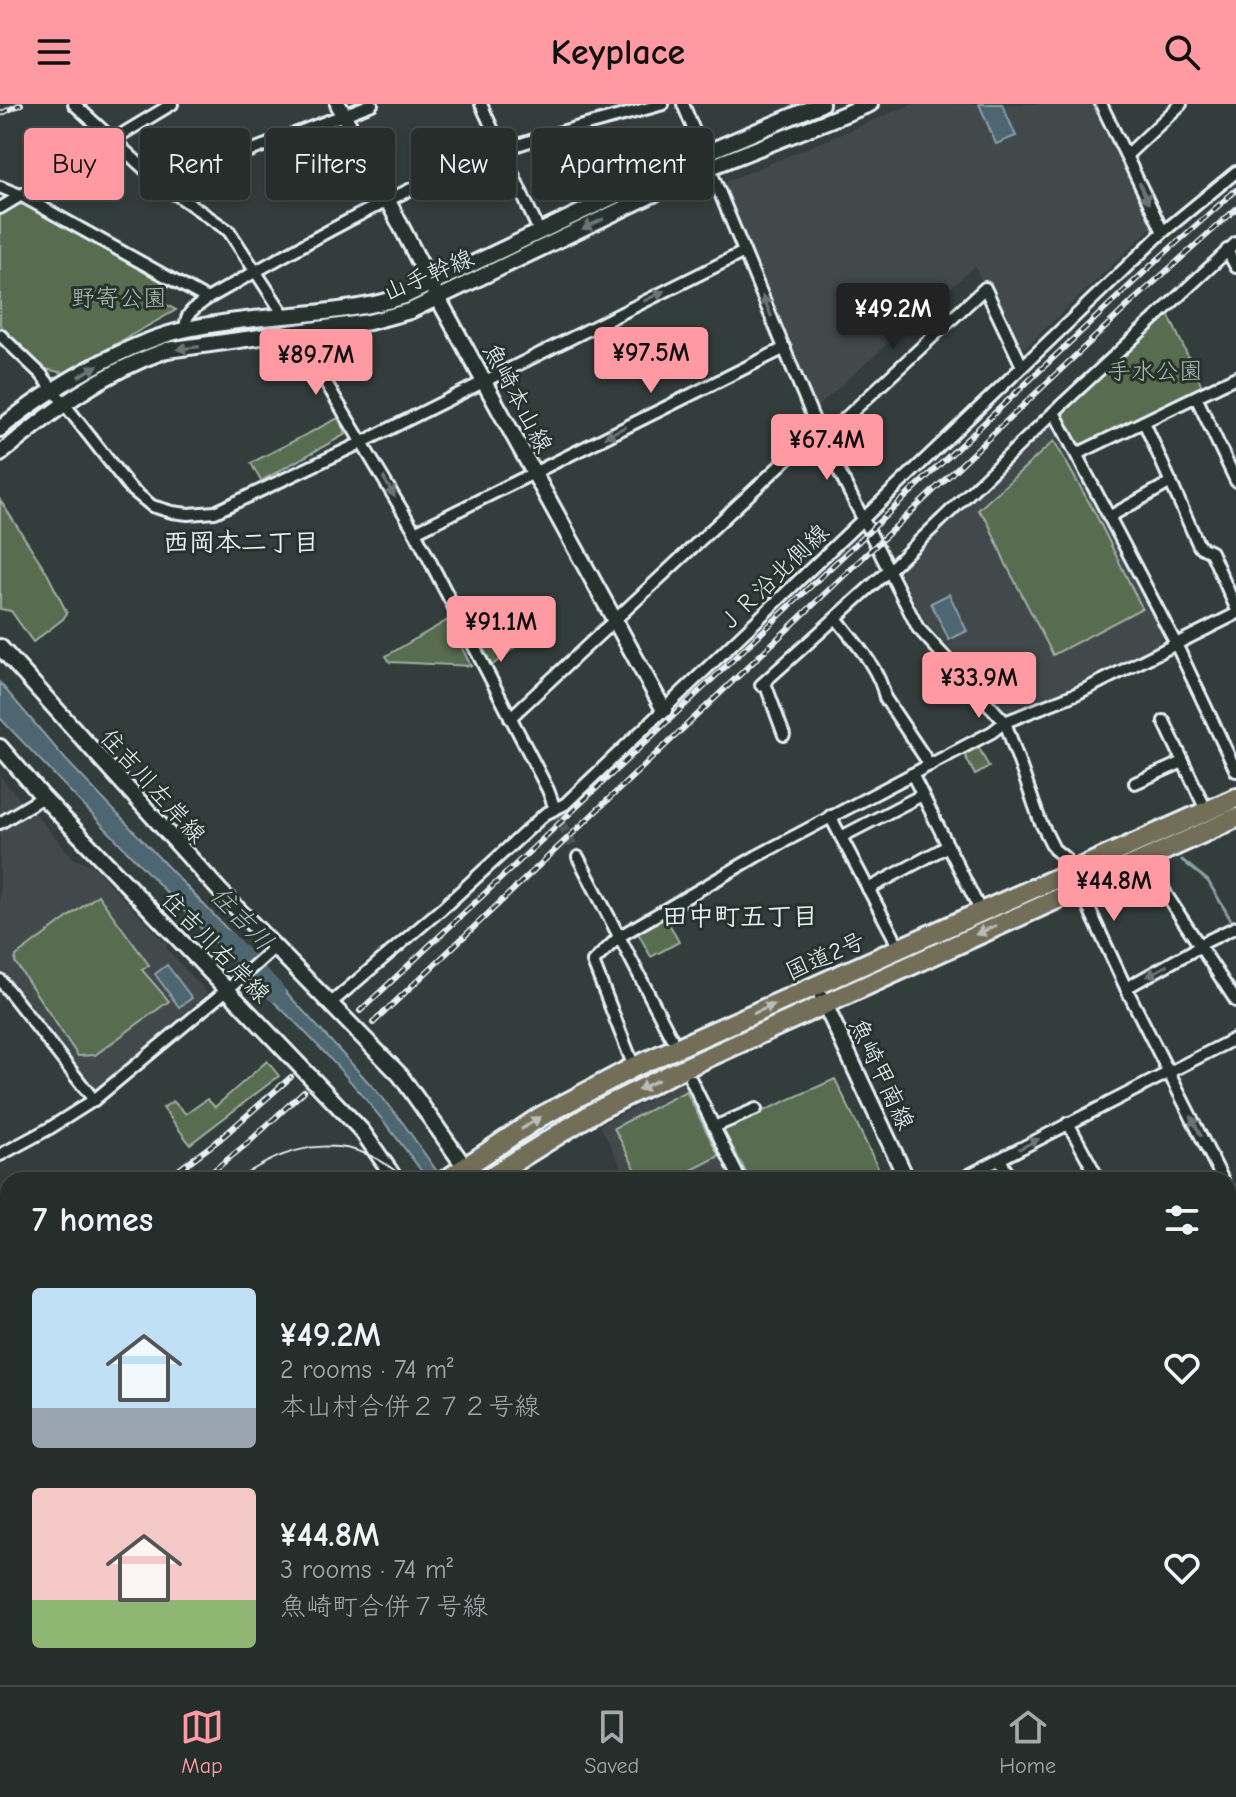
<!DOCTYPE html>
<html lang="en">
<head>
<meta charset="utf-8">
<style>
  body { margin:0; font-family:"Comic Neue","Klee One",sans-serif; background:#323a38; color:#f1f3f6; height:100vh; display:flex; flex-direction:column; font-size:30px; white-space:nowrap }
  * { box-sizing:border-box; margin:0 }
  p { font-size:26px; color:#a4a8a9 }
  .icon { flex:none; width:44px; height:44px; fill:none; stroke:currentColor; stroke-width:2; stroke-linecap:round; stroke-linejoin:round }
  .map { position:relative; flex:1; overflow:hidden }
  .drawer { position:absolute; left:0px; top:1068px; width:1236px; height:514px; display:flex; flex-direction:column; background:#262e2c; border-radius:24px 24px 0 0; box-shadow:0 4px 12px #0003,0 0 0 2px #424a48 }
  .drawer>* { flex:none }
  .banner { position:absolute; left:24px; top:24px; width:800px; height:72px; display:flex; gap:16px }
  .price { position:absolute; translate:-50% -68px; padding:0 18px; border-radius:8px; background:#ff9aa2; color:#111; font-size:26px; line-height:52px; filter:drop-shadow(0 2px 4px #0008) }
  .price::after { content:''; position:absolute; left:50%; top:48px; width:24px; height:18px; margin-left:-12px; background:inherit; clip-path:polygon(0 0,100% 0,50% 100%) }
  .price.on { background:#222; color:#fff }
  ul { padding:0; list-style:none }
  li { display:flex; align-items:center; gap:24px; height:200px; padding:0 32px }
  li span { display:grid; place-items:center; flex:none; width:224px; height:160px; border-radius:8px; color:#555 }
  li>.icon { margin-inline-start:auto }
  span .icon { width:96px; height:96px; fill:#fffc; stroke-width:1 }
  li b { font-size:34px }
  h2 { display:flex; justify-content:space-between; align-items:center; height:96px; padding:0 32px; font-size:34px }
  .tag { padding:0 28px; border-radius:8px; background:#262e2c; box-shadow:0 4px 12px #0003,0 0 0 2px #424a48; font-size:28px; line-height:72px }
  .tag.on { background:#ff9aa2; color:#111 }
  header { display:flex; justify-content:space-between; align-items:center; height:104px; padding:0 32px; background:#ff9aa2; color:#111; font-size:36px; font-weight:700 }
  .menu { display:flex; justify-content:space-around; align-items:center; height:112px; border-top:2px solid #424a48; background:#262e2c; font-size:22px; color:#a4a8a9 }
  .menu a { display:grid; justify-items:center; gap:4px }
  .menu .on { color:#ff9aa2 }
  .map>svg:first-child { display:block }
  .built { fill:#43494c }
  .green { fill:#596c4f; stroke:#a0aea4; stroke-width:2 }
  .water { fill:#4d6672; stroke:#8b9ea8; stroke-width:2 }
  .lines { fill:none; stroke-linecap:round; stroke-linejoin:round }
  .stream { stroke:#8b9ea8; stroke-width:3 }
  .river { stroke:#4d6672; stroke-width:20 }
  .street-tunnel { stroke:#4e5857; stroke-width:10; stroke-dasharray:10 5; stroke-linecap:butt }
  .street-casing { stroke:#e8f1f8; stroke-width:16 }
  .secondary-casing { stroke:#e8f1f8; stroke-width:20 }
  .highway-casing { stroke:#e8f1f8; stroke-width:24 }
  .street { stroke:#26332d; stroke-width:10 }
  .secondary { stroke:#26332d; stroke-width:14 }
  .highway { stroke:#726e59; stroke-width:18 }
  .tram { stroke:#e8f1f8; stroke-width:2 }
  .rail-casing { stroke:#e8f1f8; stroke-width:6 }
  .rail { stroke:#26332d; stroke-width:3; stroke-dasharray:9; stroke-linecap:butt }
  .oneway { fill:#6a7674 }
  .oneway2 { fill:#b9bdb8 }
  .labels { text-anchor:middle; stroke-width:6; stroke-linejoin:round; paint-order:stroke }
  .street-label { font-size:24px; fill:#e8f1f8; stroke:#26332d }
  .park-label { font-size:24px; fill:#afbcb4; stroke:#26332d }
  .neighbourhood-label { font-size:26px; font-weight:bold; fill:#e8f1f8; stroke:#26332d }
  .water-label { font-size:26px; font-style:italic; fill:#aab9c2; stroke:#26332d }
</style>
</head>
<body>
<header><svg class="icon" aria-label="menu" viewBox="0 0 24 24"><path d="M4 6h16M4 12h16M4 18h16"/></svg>Keyplace<svg class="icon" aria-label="search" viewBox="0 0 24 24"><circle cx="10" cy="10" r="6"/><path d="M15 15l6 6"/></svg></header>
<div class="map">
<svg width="1236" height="1581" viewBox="0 0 1236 1581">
  <rect width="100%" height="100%" fill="#333d3b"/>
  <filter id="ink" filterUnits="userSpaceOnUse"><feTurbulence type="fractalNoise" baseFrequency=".0125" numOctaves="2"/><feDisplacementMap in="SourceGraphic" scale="16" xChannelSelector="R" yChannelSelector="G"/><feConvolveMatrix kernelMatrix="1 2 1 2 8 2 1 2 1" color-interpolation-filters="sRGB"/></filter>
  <g filter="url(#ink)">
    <!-- built -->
    <g class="built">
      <path d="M913,0H1094L1154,121L1026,243H1019L988,177L983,180L975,162L817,303L723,79Z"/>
      <path d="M1051,318L1056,320L1163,530L1160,541L1076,584L1009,610L922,514L900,467L902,458Z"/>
      <path d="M0,672L22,698L0,711Z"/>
      <path d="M31,705L74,755L92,761L168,842L166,844L207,889L102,983H91L0,864V724Z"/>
      <path d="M687,977L735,1076H628L600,1021Z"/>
    </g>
    <!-- green -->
    <g class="green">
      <path d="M26,100L169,180L160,197L176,206L64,269L45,265L0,221V111L16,101Z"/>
      <path d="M1168,210L1202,282L1083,340L1076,339L1063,312L1065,304Z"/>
      <path d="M338,314L346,330L261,377L251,359Z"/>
      <path d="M1054,337L1095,409L1142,504L1053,551L1006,460L987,416L978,406Z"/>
      <path d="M0,396L46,467L67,509L63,515L33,538L11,507L0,505Z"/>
      <path d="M475,501L514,544L489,564L462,509Z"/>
      <path d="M448,516L471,562L390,558L386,552Z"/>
      <path d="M977,640L989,663L975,671L963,648Z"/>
      <path d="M98,791L149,861L142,866L169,897L95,951L78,952L15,858L16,852Z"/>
      <path d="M666,814L679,838L651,853L638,829Z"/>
      <path d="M267,957L279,972L190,1040L163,1004L173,997L186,1010L207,995L215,1003Z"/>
      <path d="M835,975L884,1076H750L723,1025Z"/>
      <path d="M686,987L719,1052L673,1076H641L614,1024Z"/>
      <path d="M831,1574H926L925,1581H831Z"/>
    </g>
    <!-- water -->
    <g class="water">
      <path d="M979,0H1002L1016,32L996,40Z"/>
      <path d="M949,490L967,527L949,536L931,499Z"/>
      <path d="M0,579L66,656L248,847L235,860L0,614Z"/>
      <path d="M167,861L192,894L179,903L155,870Z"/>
      <path d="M263,863L381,992L403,1019L443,1076H428C374,1001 319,937 249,875Z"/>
    </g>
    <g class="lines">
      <!-- stream -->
      <path class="stream" d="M1182,756L1208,777L1231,816"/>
      <!-- river -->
      <path class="river" d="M225,836L275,888"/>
      <!-- street-tunnel -->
      <path class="street-tunnel" d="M555,705L578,753"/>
      <defs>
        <g id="street">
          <path d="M74,0L161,80L229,127L284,211"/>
          <path d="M481,0L539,127"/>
          <path d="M683,0L818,326L918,524L1005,618L1040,717L1054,745L1065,754L1072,769"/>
          <path d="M1101,0L1163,128"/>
          <path d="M1127,51L1181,0"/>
          <path d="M0,83L20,91L207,195"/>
          <path d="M175,90L232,54L372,0"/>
          <path d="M0,104L172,0"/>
          <path d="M1227,146L1236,163"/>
          <path d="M186,225C184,209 195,204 207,195C302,141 397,86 500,47C552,28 609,16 663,0"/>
          <path d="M297,230L415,428L548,686L555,705"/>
          <path d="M0,231L41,270L130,384L152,402L172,408L188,410L215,408L363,338L744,148"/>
          <path d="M1196,293L1236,377"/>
          <path d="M1054,308L1175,538L1236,667"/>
          <path d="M1144,318L1199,442L1211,448L1236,504"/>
          <path d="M824,334L985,184L1022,262"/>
          <path d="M1077,350L1236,273"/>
          <path d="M1109,413L1171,378"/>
          <path d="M415,428L785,244"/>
          <path d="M836,514C854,537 880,565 885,594L930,661"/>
          <path d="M765,579L784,631"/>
          <path d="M761,581L889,466L1054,308L1236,139"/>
          <path d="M510,614L818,326"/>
          <path d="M1164,617L1207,708"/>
          <path d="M912,670L981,808"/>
          <path d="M1135,679L1183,658"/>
          <path d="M830,712L900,845"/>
          <path d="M0,719L43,693"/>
          <path d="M841,733L922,691"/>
          <path d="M578,753L671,933"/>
          <path d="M1149,753L1167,792L1236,897"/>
          <path d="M1079,783L1126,884L1223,1076"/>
          <path d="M868,785L948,742"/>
          <path d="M0,876L94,996"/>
          <path d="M1126,884L1201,842L1203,839L1236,823"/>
          <path d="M331,899L446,801L545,710L565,700L1163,128L1236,68"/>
          <path d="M634,963L593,858L620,832L757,752L992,628L1005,618L1078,589L1236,510"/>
          <path d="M691,976L740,1076"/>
          <path d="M1068,1019L1099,1076"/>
          <path d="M714,1023L756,1005"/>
          <path d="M0,1051L50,1024L94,996L235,879L276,842"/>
          <path d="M1000,1055L1011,1076"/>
          <path d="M959,1076L1236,934"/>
          <path d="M1228,1085L1236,1101"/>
          <path d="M1228,1151L1236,1147"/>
          <path d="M0,1257L8,1254"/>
          <path d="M1228,1347L1236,1364"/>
          <path d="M1228,1375L1236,1371"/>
          <path d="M1228,1447L1236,1444"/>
          <path d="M0,1481L8,1477"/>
          <path d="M0,1560L8,1556"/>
          <path d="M45,1574L49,1581"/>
          <path d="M85,1574L88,1581"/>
          <path d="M209,1574L213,1581"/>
          <path d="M323,1574L327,1581"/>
          <path d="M432,1574L437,1581"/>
          <path d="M645,1574L649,1581"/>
          <path d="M712,1574L715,1581"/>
          <path d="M1019,1574L1025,1581"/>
          <path d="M490,1581L499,1574"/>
          <path d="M928,1581L930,1574"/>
        </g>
        <g id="secondary">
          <path d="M338,0L438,194L664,606"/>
          <path d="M0,325C46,286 129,237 188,225C260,209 335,214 405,192L703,50L821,0"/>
          <path d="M0,350C54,306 100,269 167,246L369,218L410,207L708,64L870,0"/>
          <path d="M0,543L220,787L400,971L474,1076"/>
          <path d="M0,643L43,693L362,1027L396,1076"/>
          <path d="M822,894L907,1076"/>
          <path d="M1228,1560L1236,1557"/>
          <path d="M1147,1574L1151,1581"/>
          <path d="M1168,1581L1188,1574"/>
        </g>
        <g id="highway">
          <path d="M446,1076L540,1013L634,963L1236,694"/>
          <path d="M485,1076L596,1007L669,971L1236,714"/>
          <path d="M0,1379L8,1374"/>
          <path d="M0,1398L8,1394"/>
        </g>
      </defs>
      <!-- street casing -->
      <use href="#street" class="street-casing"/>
      <!-- secondary casing -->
      <use href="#secondary" class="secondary-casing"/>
      <!-- highway casing -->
      <use href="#highway" class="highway-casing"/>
      <!-- street -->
      <use href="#street" class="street"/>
      <!-- secondary -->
      <use href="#secondary" class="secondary"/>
      <!-- highway -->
      <use href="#highway" class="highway"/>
      <!-- tram -->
      <g class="tram">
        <path d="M237,1076C292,1037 353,1026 406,1076"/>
        <path d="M0,1220L8,1216"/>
        <path d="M0,1234L8,1231"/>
        <path d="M660,1574L663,1581"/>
      </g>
      <defs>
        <g id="rail">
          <path d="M0,10L21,0"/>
          <path d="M360,907L1157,156L1236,86"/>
          <path d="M373,919L1133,197L1236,105"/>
          <path d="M165,1076L220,1035L291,973"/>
          <path d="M202,1076L249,1038L304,987"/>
          <path d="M0,1186L8,1182"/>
          <path d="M0,1202L8,1198"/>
          <path d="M0,1217L8,1213"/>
        </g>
      </defs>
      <!-- rail casing -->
      <use href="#rail" class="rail-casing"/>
      <!-- rail -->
      <use href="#rail" class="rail"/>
    </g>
    <!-- one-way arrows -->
    <defs><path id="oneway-solid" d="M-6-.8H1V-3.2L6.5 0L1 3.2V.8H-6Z" transform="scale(2)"/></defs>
    <g class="oneway">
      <use href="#oneway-solid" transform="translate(1144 89) rotate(65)"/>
      <use href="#oneway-solid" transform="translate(593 120) rotate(154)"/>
      <use href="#oneway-solid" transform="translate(654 192) rotate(-27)"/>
      <use href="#oneway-solid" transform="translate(767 202) rotate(-113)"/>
      <use href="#oneway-solid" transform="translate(188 244) rotate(173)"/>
      <use href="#oneway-solid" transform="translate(88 267) rotate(-30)"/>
      <use href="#oneway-solid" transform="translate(615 328) rotate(153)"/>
      <use href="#oneway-solid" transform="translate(389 383) rotate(60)"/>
      <use href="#oneway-solid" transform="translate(1157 867) rotate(151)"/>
      <use href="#oneway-solid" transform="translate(1196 1022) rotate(-117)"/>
      <use href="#oneway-solid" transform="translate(1029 1040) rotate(-27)"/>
    </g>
    <g class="oneway2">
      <use href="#oneway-solid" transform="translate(986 826) rotate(156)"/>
      <use href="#oneway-solid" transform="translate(764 905) rotate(-23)"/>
      <use href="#oneway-solid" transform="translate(648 981) rotate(154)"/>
      <use href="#oneway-solid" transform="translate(531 1019) rotate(-33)"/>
    </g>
  </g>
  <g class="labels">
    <!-- street labels -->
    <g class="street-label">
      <text transform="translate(428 171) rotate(-23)" y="8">山手幹線</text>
      <text transform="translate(518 294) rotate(62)" y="8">魚崎本山線</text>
      <text transform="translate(773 474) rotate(-44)" y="8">ＪＲ沿北側線</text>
      <text transform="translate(153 682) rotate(48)" y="8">住吉川左岸線</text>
      <text transform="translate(216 843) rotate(46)" y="8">住吉川右岸線</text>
      <text transform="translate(825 852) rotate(-24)" y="8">国道2号</text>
      <text transform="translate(882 970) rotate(65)" y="8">魚崎甲南線</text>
    </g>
    <!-- park labels -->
    <g class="park-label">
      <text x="119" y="202">野寄公園</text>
      <text x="1155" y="275">手水公園</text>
    </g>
    <!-- neighbourhood labels -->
    <g class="neighbourhood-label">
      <text x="241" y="447">西岡本二丁目</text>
      <text x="740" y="821">田中町五丁目</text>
    </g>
    <!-- water labels -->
    <g class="water-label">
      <text transform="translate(242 814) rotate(46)" y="9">住吉川</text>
    </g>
  </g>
</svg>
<b class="price on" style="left:893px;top:247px">¥49.2M</b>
<b class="price" style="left:651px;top:291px">¥97.5M</b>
<b class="price" style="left:316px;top:293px">¥89.7M</b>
<b class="price" style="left:827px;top:378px">¥67.4M</b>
<b class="price" style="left:501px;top:560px">¥91.1M</b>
<b class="price" style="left:979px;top:616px">¥33.9M</b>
<b class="price" style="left:1114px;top:819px">¥44.8M</b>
<div class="banner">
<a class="tag on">Buy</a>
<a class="tag">Rent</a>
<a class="tag">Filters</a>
<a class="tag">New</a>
<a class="tag">Apartment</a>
</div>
<section class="drawer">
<h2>7 homes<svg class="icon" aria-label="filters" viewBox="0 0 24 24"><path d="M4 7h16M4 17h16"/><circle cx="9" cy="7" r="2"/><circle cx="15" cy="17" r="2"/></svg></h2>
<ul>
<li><span style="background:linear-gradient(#bfe0f5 75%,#9aa5b1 0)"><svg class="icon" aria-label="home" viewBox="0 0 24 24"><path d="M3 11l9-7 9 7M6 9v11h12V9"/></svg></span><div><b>¥49.2M</b><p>2 rooms · 74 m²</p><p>本山村合併２７２号線</p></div><svg class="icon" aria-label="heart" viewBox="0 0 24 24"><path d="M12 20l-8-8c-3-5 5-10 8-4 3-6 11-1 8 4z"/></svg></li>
<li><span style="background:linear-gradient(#f6c9c9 70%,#8fb573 0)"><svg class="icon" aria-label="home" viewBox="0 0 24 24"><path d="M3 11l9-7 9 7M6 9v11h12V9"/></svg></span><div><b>¥44.8M</b><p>3 rooms · 74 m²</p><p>魚崎町合併７号線</p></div><svg class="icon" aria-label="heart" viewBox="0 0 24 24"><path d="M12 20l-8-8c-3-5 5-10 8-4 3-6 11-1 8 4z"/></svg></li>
</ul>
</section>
</div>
<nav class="menu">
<a class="on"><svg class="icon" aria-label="map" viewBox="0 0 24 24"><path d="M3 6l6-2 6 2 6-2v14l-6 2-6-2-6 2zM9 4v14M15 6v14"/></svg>Map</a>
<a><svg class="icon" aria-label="saved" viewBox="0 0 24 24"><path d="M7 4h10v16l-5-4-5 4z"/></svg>Saved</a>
<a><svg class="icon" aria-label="home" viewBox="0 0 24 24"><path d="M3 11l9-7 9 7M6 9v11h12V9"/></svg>Home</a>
</nav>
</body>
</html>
